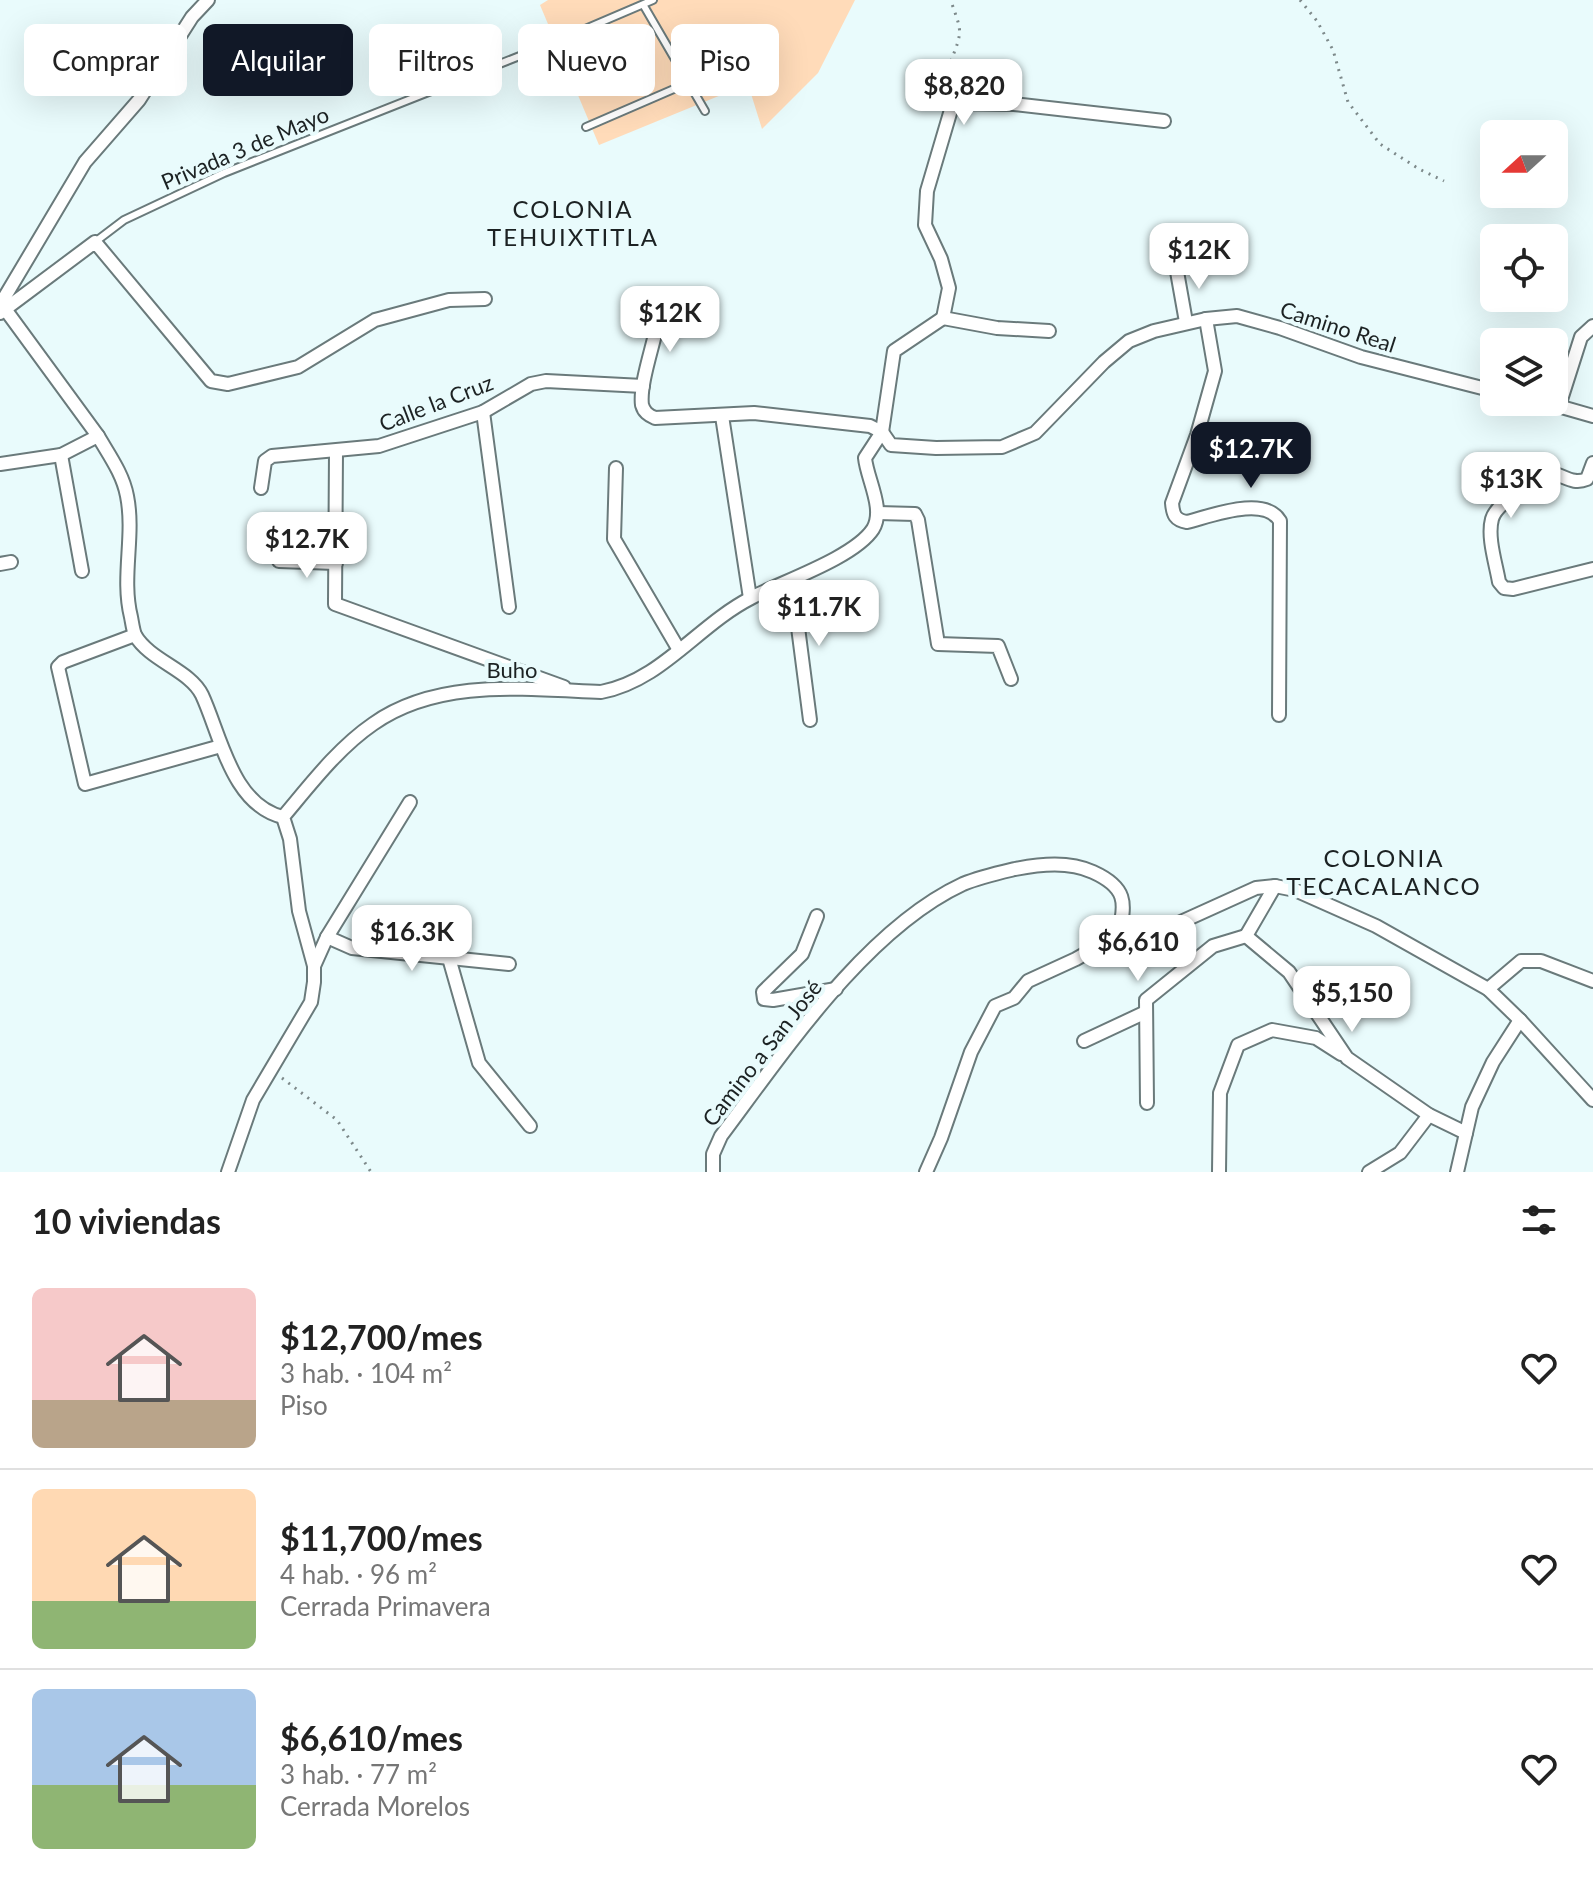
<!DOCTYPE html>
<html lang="es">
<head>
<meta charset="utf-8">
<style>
  body { margin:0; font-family:Lato,sans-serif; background:#f6f6f6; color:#222; height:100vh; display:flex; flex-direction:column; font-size:30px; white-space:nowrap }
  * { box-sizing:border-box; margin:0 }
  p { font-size:26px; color:#767676 }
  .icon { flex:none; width:44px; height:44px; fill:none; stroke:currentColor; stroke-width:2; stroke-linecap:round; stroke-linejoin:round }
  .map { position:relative; height:1172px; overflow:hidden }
  .sheet { display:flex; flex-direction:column; background:#fff; flex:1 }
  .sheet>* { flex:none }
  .banner { position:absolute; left:24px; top:24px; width:800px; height:72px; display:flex; gap:16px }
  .needle { width:52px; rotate:249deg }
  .controls { position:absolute; left:1480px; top:120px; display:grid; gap:16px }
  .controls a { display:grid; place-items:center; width:88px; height:88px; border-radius:12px; background:#fff; box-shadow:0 8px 32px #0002; font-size:40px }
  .price { position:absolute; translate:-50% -68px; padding:0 18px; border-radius:16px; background:#fff; color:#222; font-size:26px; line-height:52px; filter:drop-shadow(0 2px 4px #0008) }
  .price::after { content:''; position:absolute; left:50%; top:48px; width:24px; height:18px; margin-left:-12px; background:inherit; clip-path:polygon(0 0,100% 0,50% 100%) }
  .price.selected { background:#111827; color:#fff }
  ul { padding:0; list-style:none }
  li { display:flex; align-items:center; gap:24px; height:200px; padding:0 32px }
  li+li { border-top:2px solid #e0e0e0 }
  li span { display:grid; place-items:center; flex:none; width:224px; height:160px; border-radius:12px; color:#555 }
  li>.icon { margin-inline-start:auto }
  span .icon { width:96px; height:96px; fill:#fffc; stroke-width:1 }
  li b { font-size:34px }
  h2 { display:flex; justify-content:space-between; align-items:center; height:96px; padding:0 32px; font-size:34px }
  .pill { padding:0 28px; border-radius:12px; background:#fff; box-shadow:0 8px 32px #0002; font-size:28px; line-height:72px }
  .pill.selected { background:#111827; color:#fff }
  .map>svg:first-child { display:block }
  .green { fill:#ffdbb9 }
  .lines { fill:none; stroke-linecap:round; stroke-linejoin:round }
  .lane-casing { stroke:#6a7a7b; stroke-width:10 }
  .street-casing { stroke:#6a7a7b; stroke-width:16 }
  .path { stroke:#7d898a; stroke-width:3; stroke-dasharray:2 6; stroke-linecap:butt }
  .lane { stroke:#fff; stroke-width:6 }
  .street { stroke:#fff; stroke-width:12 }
  .labels { text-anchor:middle; stroke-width:8; stroke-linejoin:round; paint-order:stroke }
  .street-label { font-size:22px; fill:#1c2223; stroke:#e9fbfc }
  .neighbourhood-label { font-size:24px; letter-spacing:2px; fill:#1c2223; stroke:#e9fbfc }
</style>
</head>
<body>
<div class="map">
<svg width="1593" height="1172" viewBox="0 0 1593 1172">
  <rect width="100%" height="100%" fill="#e9fbfc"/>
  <!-- green -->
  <path class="green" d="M548,0H855L818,73L762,129L748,84L599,145L540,5Z"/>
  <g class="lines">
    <defs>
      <g id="lane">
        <path d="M644,6L705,111"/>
        <path d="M586,127L690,82L770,33"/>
        <path d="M95,242L124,220L224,173L550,44L653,0"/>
      </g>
      <g id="street">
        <path d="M1176,266L1186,322"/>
        <path d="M0,305L85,162L139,100L192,17L208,0"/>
        <path d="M5,309L98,436"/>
        <path d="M0,313L95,242L211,381L228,384L298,367L375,320L449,300L485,299"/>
        <path d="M659,315C656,339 639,383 642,405C644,412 648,415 655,418L754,413L870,426L882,432L891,445L936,448L1002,447L1035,433L1104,362L1129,341L1154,331L1206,319L1237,316L1280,328L1361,357L1494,391"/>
        <path d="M943,318L949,288L941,259L925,225L927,191L953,103L1014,104L1164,121"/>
        <path d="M943,318L997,328L1049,331"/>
        <path d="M1206,319L1215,371L1197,435L1172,503C1173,515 1175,520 1187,522C1211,516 1265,495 1280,521L1279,715"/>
        <path d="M1544,402L1593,416"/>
        <path d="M1559,406L1581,337L1593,326"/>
        <path d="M483,412L509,607"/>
        <path d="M722,416L750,598"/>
        <path d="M336,452L335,604L564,687"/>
        <path d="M61,455L82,571"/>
        <path d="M1593,463L1587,479C1573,485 1565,476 1552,473C1535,482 1497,501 1492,519C1487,537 1496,564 1499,582L1504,588L1513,589L1593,569"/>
        <path d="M0,464L61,455L98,436C109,455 123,474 127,496C135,536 121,577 131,617C132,622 133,630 135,635C150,661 190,670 202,695C221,736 232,805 283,817"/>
        <path d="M616,468L614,539L679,650"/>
        <path d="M261,488L265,461L272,456L379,446L483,412L531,384L546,381L643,386"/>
        <path d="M878,513L915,514L918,520L938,644L998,646L1011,679"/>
        <path d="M279,561L336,563"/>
        <path d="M0,564L11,562"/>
        <path d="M792,581L810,720"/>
        <path d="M135,635L63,662L58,667L85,784L221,746"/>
        <path d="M817,916L802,954L763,992L764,999L773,1000L836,989"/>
        <path d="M1246,936L1289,972L1347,1058L1429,1115L1466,1133"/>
        <path d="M1246,936L1275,886"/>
        <path d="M327,937L352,948L509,964"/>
        <path d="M449,958L479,1063L530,1126"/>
        <path d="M314,966L327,937L410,802"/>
        <path d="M1488,989L1521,961H1541L1593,981"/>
        <path d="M1084,1041L1146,1012"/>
        <path d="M1147,1103L1146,1000L1213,946L1246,936"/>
        <path d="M228,1172L253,1100L311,1002L314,982V966L299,911L290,839L283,817C310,785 338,748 373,724C438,678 526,689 601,692C661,681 698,625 751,598C781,582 854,558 873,529C885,509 867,479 865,458L882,432L894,351L943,318"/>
        <path d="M713,1172V1154L721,1136C784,1052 866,929 963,884C980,877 998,873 1015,869C1041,864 1069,861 1093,872C1126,887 1127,902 1118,935L1132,939L1150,936L1256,888L1275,886L1295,890L1376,926L1488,989L1520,1020L1593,1100"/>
        <path d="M926,1172L941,1138L971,1052L995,1006L1014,998L1028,981L1076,959L1118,935"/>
        <path d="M1219,1172L1220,1093L1238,1045L1272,1030L1316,1038L1341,1054"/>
        <path d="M1369,1172L1400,1153L1429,1115"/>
        <path d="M1457,1172L1472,1107L1493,1062L1520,1020"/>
      </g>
    </defs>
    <!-- lane casing -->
    <use href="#lane" class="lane-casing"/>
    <!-- street casing -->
    <use href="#street" class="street-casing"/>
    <!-- path -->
    <g class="path">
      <path d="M1300,0L1317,21L1333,50L1348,102L1380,144L1419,169L1444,181"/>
      <path d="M948,92C941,74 956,54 959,37C962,26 953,10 951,0"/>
      <path d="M282,1078L337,1120L371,1172"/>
    </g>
    <!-- lane -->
    <use href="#lane" class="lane"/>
    <!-- street -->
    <use href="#street" class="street"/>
  </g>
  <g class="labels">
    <!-- street labels -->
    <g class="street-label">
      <text transform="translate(245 148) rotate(-23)" y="8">Privada 3 de Mayo</text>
      <text transform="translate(1338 327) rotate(18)" y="8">Camino Real</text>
      <text transform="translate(436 403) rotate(-21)" y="8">Calle la Cruz</text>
      <text x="512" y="678">Buho</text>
      <text transform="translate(762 1053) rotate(-52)" y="8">Camino a San José</text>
    </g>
    <!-- neighbourhood labels -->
    <g class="neighbourhood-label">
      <text x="573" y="218">COLONIA<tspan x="573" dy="28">TEHUIXTITLA</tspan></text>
      <text x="1384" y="867">COLONIA<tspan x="1384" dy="28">TECACALANCO</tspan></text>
    </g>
  </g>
</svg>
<div class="controls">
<a><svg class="needle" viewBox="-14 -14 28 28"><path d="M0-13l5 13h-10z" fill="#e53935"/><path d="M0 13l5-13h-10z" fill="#767676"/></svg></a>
<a><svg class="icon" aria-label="locate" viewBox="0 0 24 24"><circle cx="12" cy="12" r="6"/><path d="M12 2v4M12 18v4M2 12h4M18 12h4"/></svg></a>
<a><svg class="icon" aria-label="layers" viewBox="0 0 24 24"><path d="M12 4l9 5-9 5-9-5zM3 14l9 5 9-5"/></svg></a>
</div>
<b class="price" style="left:964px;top:127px">$8,820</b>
<b class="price" style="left:1199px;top:291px">$12K</b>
<b class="price" style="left:670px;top:354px">$12K</b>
<b class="price selected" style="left:1251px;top:490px">$12.7K</b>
<b class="price" style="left:1511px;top:520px">$13K</b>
<b class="price" style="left:307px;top:580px">$12.7K</b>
<b class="price" style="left:819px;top:648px">$11.7K</b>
<b class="price" style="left:412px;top:973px">$16.3K</b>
<b class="price" style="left:1138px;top:983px">$6,610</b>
<b class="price" style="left:1352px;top:1034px">$5,150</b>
<div class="banner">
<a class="pill">Comprar</a>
<a class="pill selected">Alquilar</a>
<a class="pill">Filtros</a>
<a class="pill">Nuevo</a>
<a class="pill">Piso</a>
</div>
</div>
<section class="sheet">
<h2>10 viviendas<svg class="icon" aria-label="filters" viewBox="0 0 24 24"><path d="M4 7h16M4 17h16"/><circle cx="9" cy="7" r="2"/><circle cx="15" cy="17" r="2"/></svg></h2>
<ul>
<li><span style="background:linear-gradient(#f6c9c9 70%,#b9a48a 0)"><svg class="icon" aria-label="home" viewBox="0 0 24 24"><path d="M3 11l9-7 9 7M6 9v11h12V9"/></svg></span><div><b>$12,700/mes</b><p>3 hab. · 104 m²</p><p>Piso</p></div><svg class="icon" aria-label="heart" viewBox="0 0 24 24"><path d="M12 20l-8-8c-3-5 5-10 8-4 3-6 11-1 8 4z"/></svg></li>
<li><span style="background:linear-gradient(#ffd9b3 70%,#8fb573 0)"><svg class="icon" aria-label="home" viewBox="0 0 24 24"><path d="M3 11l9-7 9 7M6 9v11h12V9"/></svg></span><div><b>$11,700/mes</b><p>4 hab. · 96 m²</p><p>Cerrada Primavera</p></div><svg class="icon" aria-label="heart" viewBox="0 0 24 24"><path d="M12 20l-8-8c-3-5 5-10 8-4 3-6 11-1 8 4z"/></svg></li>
<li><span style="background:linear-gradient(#a9c7e8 60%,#8fb573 0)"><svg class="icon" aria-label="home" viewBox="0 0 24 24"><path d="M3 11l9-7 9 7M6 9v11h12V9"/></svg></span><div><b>$6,610/mes</b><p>3 hab. · 77 m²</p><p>Cerrada Morelos</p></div><svg class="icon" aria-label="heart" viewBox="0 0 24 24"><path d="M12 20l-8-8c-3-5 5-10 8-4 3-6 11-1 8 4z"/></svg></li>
</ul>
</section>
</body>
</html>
